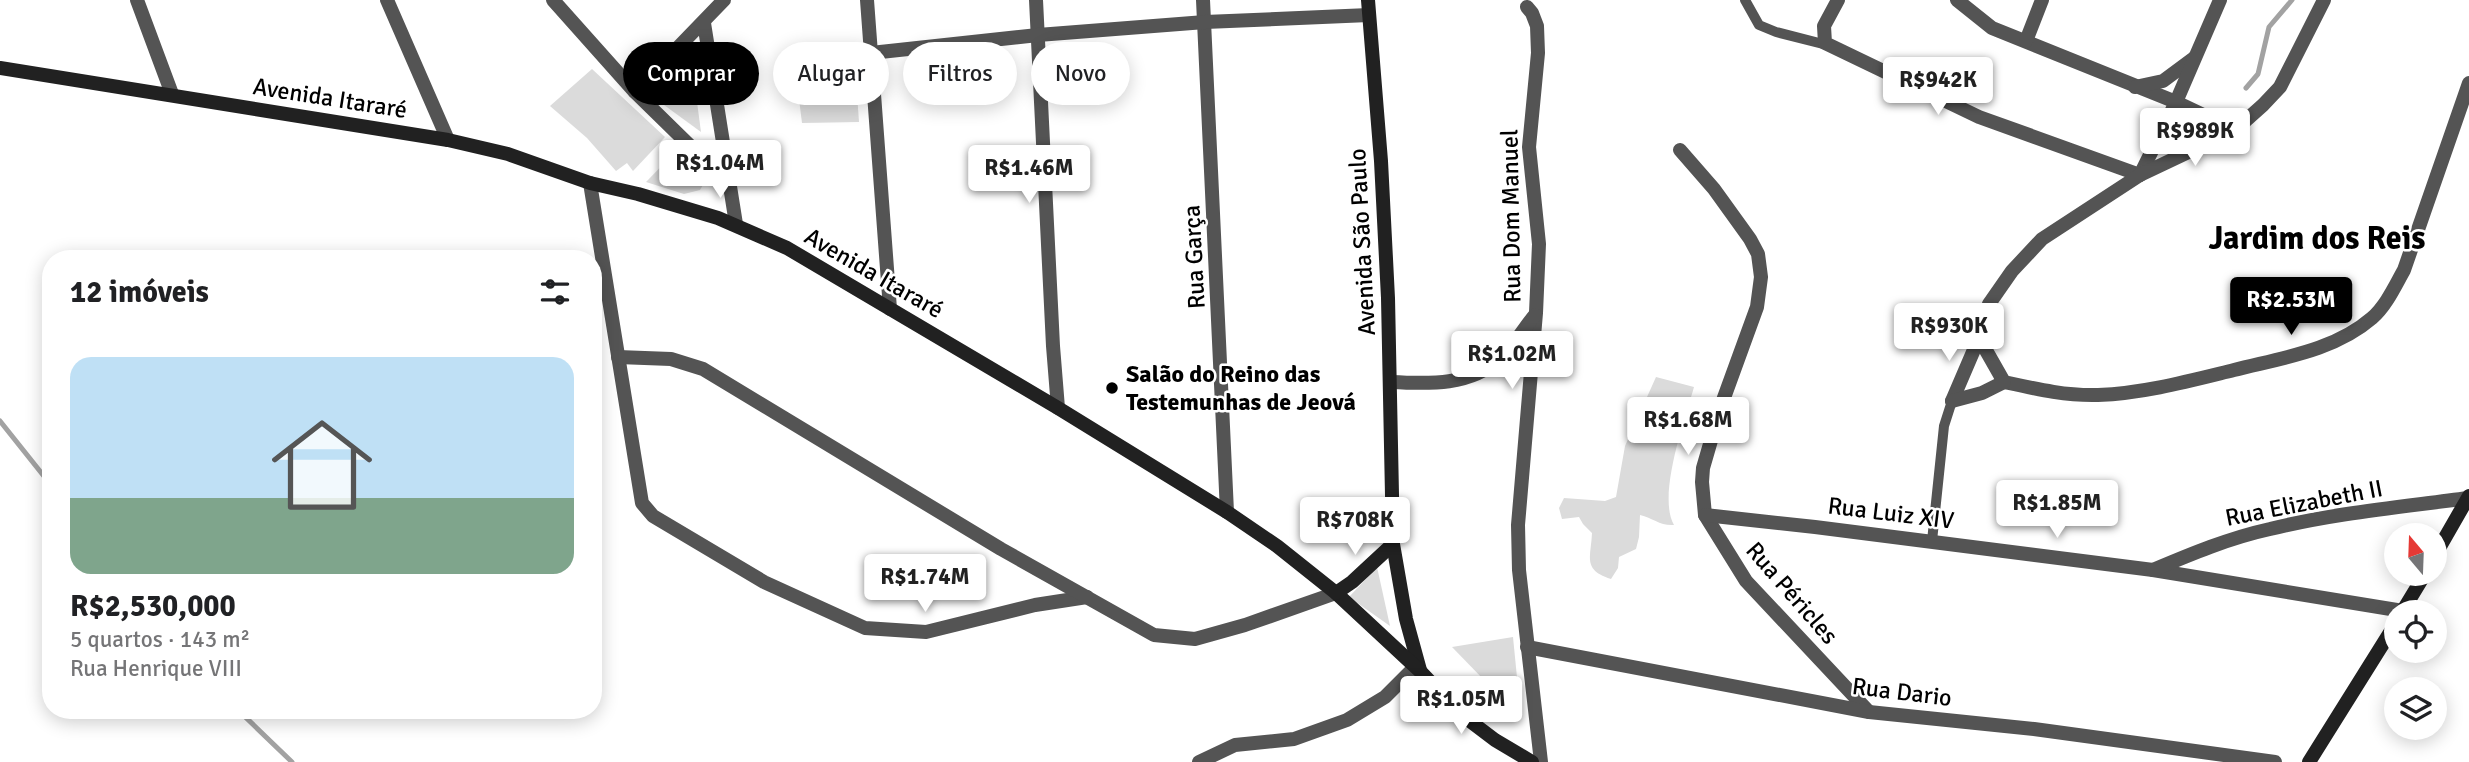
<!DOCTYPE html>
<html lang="pt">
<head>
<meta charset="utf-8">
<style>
  body { margin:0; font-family:Signika,sans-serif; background:#f6f6f6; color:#202124; height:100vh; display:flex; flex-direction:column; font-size:26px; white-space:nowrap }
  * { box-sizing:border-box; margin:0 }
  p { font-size:23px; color:#757577 }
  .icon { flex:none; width:38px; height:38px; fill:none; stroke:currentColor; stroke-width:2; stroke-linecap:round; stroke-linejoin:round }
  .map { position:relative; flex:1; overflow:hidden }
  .details { position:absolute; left:42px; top:250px; width:560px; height:469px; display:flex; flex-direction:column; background:#fff; border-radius:28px; box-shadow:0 4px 18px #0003 }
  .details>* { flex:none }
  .banner { position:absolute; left:623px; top:42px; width:665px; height:63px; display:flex; gap:14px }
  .needle { width:46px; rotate:341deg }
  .fabs { position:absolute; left:2384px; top:523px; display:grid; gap:14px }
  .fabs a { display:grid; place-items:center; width:63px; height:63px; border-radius:50%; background:#fff; box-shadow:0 4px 18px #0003; font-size:35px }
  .price { position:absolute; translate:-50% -60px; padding:0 16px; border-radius:7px; background:#fff; color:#222; font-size:23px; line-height:46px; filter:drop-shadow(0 2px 4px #0008) }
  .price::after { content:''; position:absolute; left:50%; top:42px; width:21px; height:16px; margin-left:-10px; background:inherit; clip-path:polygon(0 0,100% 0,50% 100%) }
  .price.current { background:#000; color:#fff }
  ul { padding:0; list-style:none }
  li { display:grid; align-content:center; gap:14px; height:371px; padding:0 28px }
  li span { display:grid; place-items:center; height:217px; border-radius:21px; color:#555 }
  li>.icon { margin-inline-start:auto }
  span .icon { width:126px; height:126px; fill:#fffc; stroke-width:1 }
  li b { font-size:30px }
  h2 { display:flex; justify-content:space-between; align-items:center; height:84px; padding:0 28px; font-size:30px }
  .chip { padding:0 24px; border-radius:32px; background:#fff; box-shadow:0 4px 18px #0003; font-size:24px; line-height:63px }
  .chip.current { background:#000; color:#fff }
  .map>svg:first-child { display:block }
  .green { fill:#dbdbdb }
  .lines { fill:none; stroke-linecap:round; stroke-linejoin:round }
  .stream { stroke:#a2a2a2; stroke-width:5 }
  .lane { stroke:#545454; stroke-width:10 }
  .street { stroke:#545454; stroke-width:14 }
  .secondary { stroke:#212121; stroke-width:14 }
  .poi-dot { fill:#000; stroke:#fff; stroke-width:2.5 }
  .labels { text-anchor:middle; stroke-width:5; stroke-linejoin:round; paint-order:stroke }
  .street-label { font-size:24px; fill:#000; stroke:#fff }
  .poi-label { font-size:24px; font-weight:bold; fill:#000; stroke:#fff; text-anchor:start }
  .district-label { font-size:32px; font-weight:bold; fill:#000; stroke:#fff }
</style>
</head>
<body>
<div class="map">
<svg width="2469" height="762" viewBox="0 0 2469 762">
  <rect width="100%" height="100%" fill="#fff"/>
  <!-- green -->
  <g class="green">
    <path d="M854,51L859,122L802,123L793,52Z"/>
    <path d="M691,57L701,132L649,94Z"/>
    <path d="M592,69L665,137L633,171L627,163L616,171L587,138L550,106Z"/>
    <path d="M678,149L694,167L704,183L700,190L684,194L646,182Z"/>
    <path d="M1656,377L1694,387C1685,419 1657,496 1674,525C1660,526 1653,518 1640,515L1639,537L1636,549L1619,557L1618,568L1611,579C1582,570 1591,557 1592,533L1583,524L1579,517L1562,519L1559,508L1564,498L1605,501L1616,497L1625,446Z"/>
    <path d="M1377,567L1390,626L1349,597Z"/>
    <path d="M1513,637L1521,718L1452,647Z"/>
  </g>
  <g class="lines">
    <!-- stream -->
    <g class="stream">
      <path d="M2246,88L2258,74L2269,27L2292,0"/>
      <path d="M0,421L51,485"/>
      <path d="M238,710L292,762"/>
    </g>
    <!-- lane -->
    <g class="lane">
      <path d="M1745,0L1759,25L1776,32L1827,45"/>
      <path d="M1932,541L1944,426L1952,401"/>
    </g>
    <!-- street -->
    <g class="street">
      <path d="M137,0L172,94"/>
      <path d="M387,0L448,140"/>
      <path d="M553,0L635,92L728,183"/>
      <path d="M867,0L890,309"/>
      <path d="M1036,0L1053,346L1058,408"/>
      <path d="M1203,0L1227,512"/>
      <path d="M1838,0L1824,26L1825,43L1979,117L2140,175"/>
      <path d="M1957,0L1992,28L2176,102L2235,130"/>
      <path d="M1527,7L1532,13L1537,26L1538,53L1529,147L1539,244L1536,313L1518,525L1519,570L1541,762"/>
      <path d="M704,23L736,224"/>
      <path d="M2026,41L2042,0"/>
      <path d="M871,53L1038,35L1205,22L1369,15"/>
      <path d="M2135,87L2163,81L2194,58"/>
      <path d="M635,92L724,0"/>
      <path d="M1680,150L1714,189L1750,239L1758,254L1761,277L1757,307L1721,406L1703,468L1702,482L1705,515L1746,581L1869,712"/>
      <path d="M2140,175L2176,102L2220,0"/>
      <path d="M590,183L642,503L653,516L764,582L865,628L926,632L1035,605L1087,597"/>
      <path d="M1979,338L2004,382C2036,389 2066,396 2098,395C2145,393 2189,381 2234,370C2281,358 2334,351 2372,318C2386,306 2395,286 2404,270L2469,83"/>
      <path d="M618,357L671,359L703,369L1001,549L1154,635L1195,639L1245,625L1336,593"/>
      <path d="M1391,382C1430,384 1470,386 1501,358C1514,346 1524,328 1535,315"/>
      <path d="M1952,401L1979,338L1989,304L2012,271L2042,239L2140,175L2235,130L2263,105L2280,87L2324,0"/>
      <path d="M1952,401L1982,393L2004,382"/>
      <path d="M1705,515L1815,527L2153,570L2403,611"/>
      <path d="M2153,570C2191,554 2229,538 2270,529C2335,513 2402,507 2468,498"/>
      <path d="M1527,647L1869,712L2034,729L2275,762"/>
      <path d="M1199,762L1235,745L1294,739L1347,720L1385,697L1415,667"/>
    </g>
    <!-- secondary -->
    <g class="secondary">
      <path d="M1368,0L1381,161L1388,298L1393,544L1406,619L1420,670"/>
      <path d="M0,68L448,140L508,154L590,183L638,194L718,218L787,248L1058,408L1227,512L1277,546L1336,593L1421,672L1462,715L1495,740L1532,762"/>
      <path d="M2434,557L2469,496"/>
      <path d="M1336,593L1352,582L1393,544"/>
      <path d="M2402,612L2425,574"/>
      <path d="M2309,762L2396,623"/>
    </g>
  </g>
  <!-- markers -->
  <circle class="poi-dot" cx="1112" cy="388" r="7"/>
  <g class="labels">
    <!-- street labels -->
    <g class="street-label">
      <text transform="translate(330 98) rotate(9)" y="8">Avenida Itararé</text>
      <text transform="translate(1511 216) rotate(-91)" y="8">Rua Dom Manuel</text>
      <text transform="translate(1362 242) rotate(-93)" y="8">Avenida São Paulo</text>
      <text transform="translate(1194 257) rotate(-93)" y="8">Rua Garça</text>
      <text transform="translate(874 273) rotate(30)" y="8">Avenida Itararé</text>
      <text transform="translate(2304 503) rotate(-11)" y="8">Rua Elizabeth II</text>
      <text transform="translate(1891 513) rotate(7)" y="8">Rua Luiz XIV</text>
      <text transform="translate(1792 593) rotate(49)" y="8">Rua Péricles</text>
      <text transform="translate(1902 692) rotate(7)" y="8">Rua Dario</text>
    </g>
    <!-- poi labels -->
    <g class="poi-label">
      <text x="1126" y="382">Salão do Reino das<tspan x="1126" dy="28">Testemunhas de Jeová</tspan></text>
    </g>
    <!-- district labels -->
    <g class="district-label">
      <text x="2317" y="249">Jardim dos Reis</text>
    </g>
  </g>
</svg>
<div class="fabs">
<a><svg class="needle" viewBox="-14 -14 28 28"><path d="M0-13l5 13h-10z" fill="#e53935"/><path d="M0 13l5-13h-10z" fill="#757577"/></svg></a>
<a><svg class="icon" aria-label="locate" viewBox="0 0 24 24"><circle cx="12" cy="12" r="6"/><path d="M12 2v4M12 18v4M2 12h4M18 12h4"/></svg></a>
<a><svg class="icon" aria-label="layers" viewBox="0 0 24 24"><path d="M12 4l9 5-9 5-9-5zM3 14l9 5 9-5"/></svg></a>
</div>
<b class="price" style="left:1938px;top:117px">R$942K</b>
<b class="price" style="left:2195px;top:168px">R$989K</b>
<b class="price" style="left:720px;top:200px">R$1.04M</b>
<b class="price" style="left:1029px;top:205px">R$1.46M</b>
<b class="price current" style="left:2291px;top:337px">R$2.53M</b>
<b class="price" style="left:1949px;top:363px">R$930K</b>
<b class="price" style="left:1512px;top:391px">R$1.02M</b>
<b class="price" style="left:1688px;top:457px">R$1.68M</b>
<b class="price" style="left:2057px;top:540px">R$1.85M</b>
<b class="price" style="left:1355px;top:557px">R$708K</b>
<b class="price" style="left:925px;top:614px">R$1.74M</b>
<b class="price" style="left:1461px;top:736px">R$1.05M</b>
<div class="banner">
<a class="chip current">Comprar</a>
<a class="chip">Alugar</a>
<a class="chip">Filtros</a>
<a class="chip">Novo</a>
</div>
<section class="details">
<h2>12 imóveis<svg class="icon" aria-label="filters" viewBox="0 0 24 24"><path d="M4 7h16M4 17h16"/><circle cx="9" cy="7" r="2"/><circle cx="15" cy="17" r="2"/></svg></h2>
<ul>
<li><span style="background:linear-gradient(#bfe0f5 65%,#7fa58c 0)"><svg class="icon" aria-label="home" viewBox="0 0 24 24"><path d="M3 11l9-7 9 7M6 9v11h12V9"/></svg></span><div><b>R$2,530,000</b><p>5 quartos · 143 m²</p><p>Rua Henrique VIII</p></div></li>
</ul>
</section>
</div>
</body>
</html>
